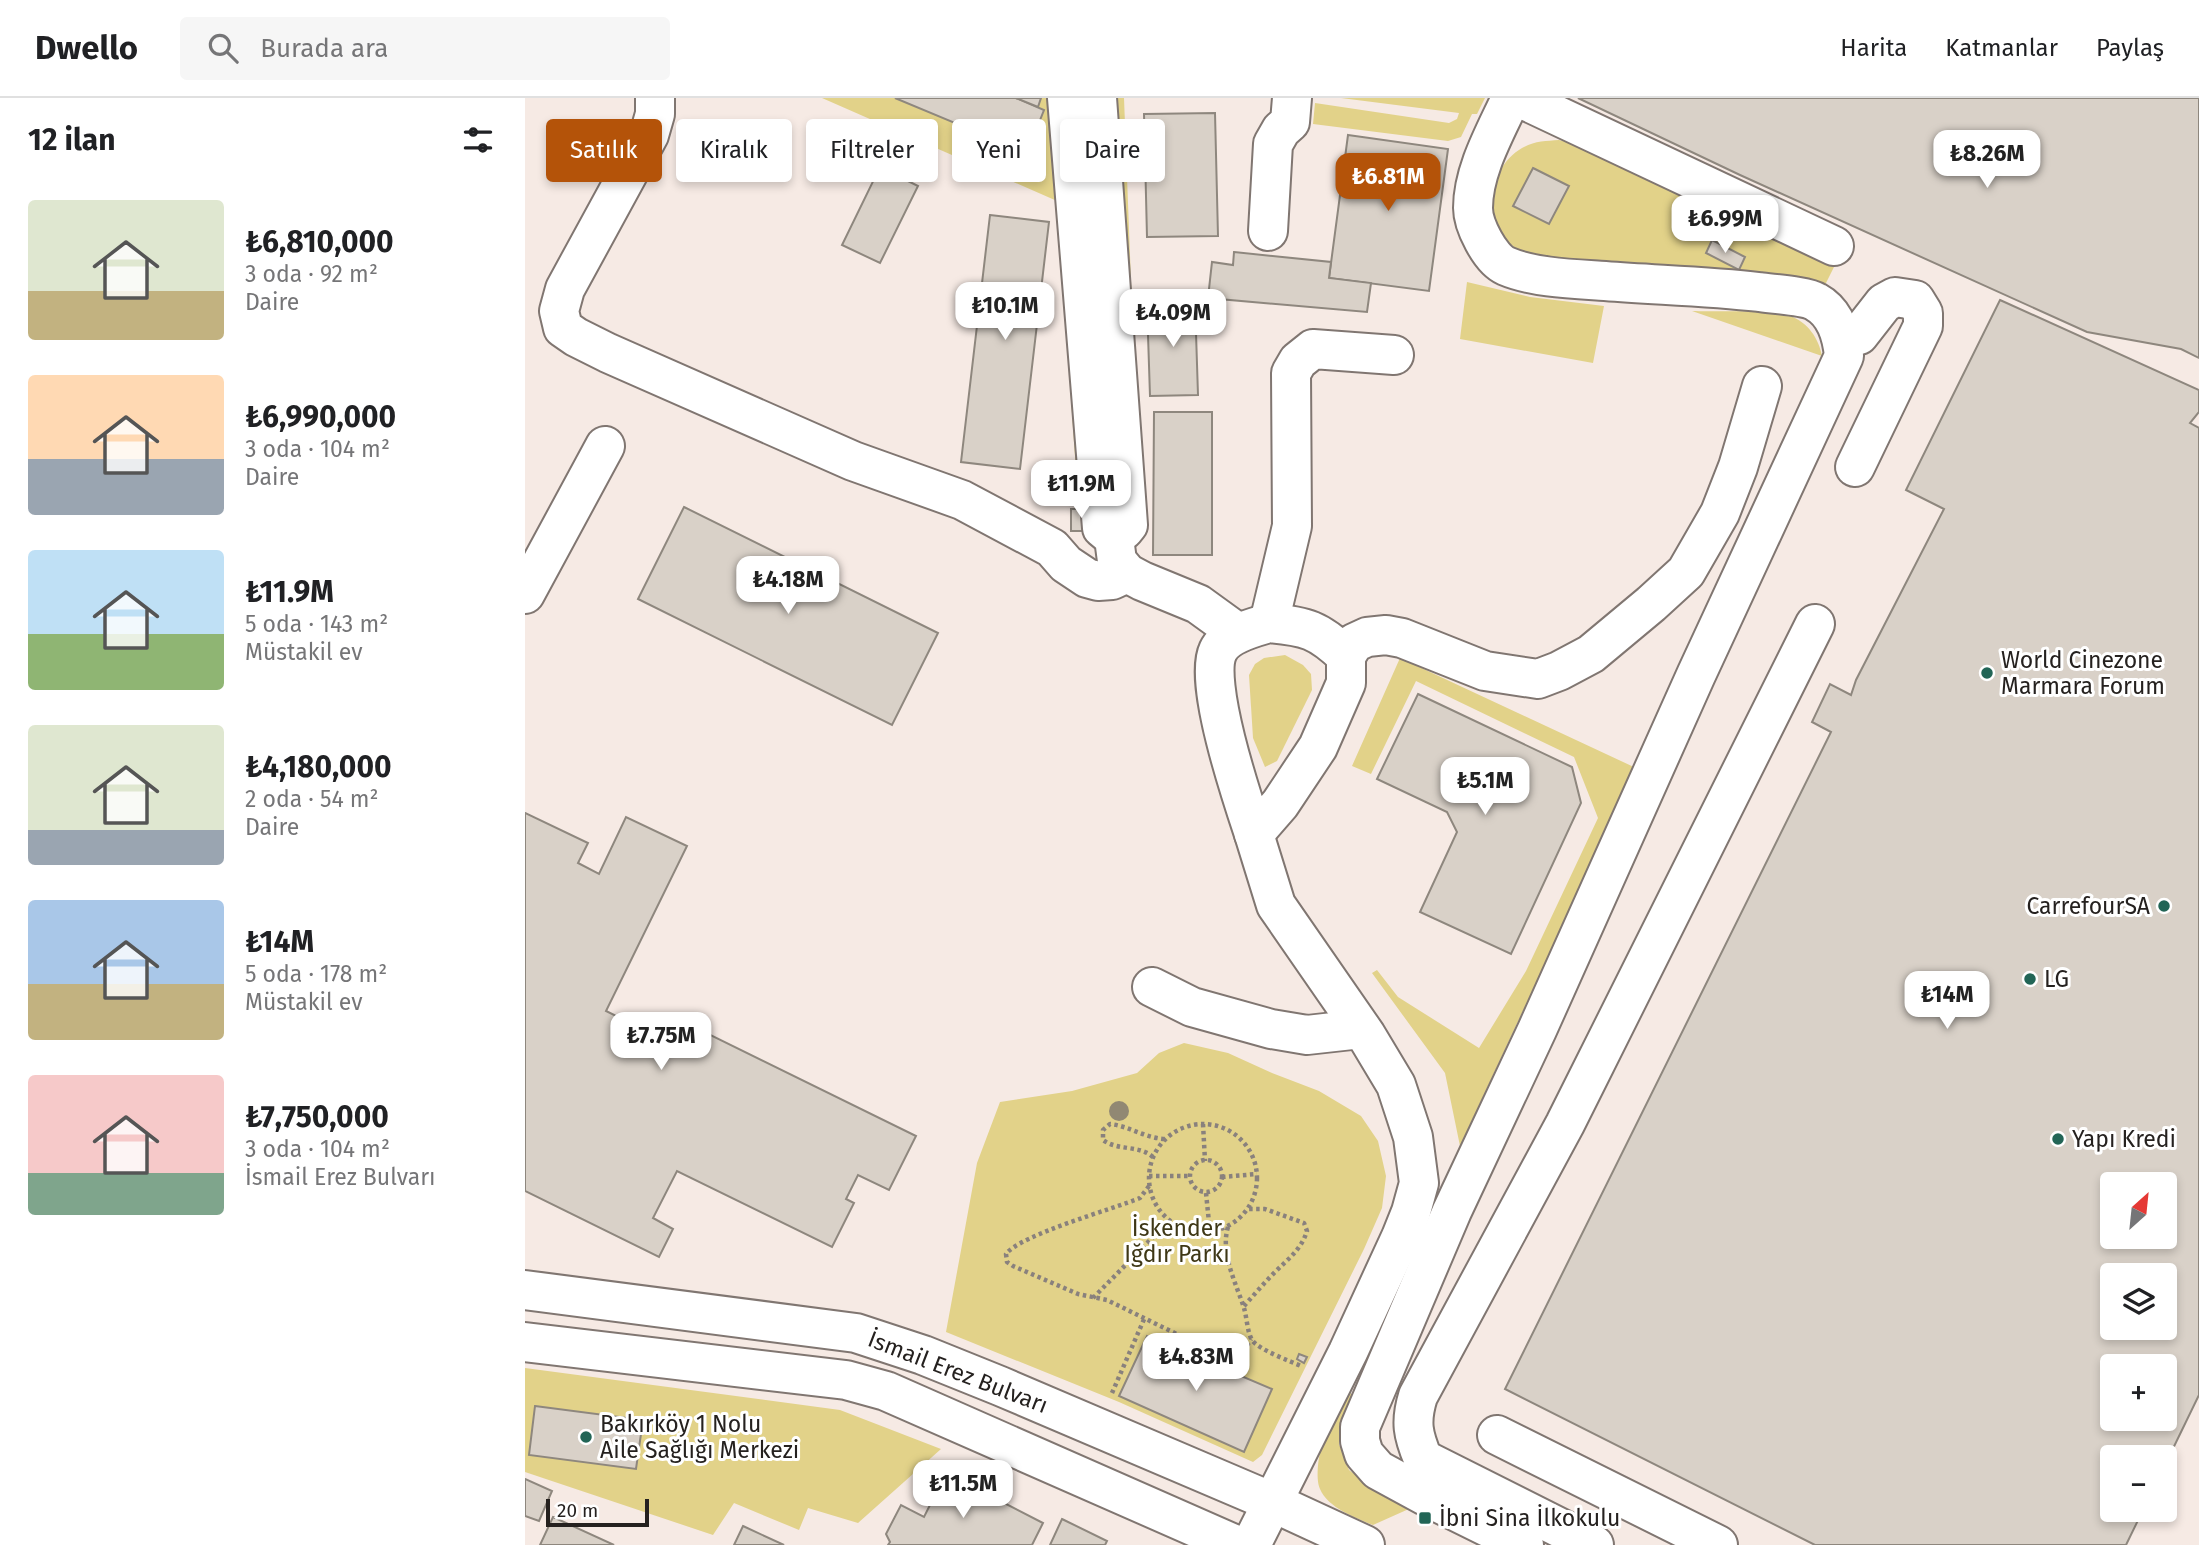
<!DOCTYPE html>
<html lang="tr">
<head>
<meta charset="utf-8">
<style>
  body { margin:0; font-family:"Fira Sans",sans-serif; background:#f6f6f6; color:#202124; height:100vh; display:flex; flex-direction:column; font-size:26px; white-space:nowrap }
  * { box-sizing:border-box; margin:0 }
  p { font-size:23px; color:#757577 }
  .icon { flex:none; width:38px; height:38px; fill:none; stroke:currentColor; stroke-width:2; stroke-linecap:round; stroke-linejoin:round }
  .map { position:relative; flex:1; overflow:hidden }
  .sheet { display:flex; flex-direction:column; background:#fff; width:525px }
  .sheet>* { flex:none }
  .banner { position:absolute; left:21px; top:21px; width:665px; height:63px; display:flex; gap:14px }
  .needle { width:46px; rotate:27deg }
  .buttons { position:absolute; left:1575px; top:1074px; display:grid; gap:14px }
  .buttons a { display:grid; place-items:center; width:77px; height:77px; border-radius:7px; background:#fff; box-shadow:0 4px 10px #0003; font-size:35px }
  .scale { position:absolute; left:21px; bottom:18px; width:103px; box-sizing:border-box; padding-left:7px; border:4px solid #25211f; border-top:0; font-size:19px; line-height:24px; white-space:nowrap; color:#25211f; -webkit-text-stroke:5px #fff; paint-order:stroke }
  .price { position:absolute; translate:-50% -60px; padding:0 16px; border-radius:14px; background:#fff; color:#222; font-size:23px; line-height:46px; filter:drop-shadow(0 2px 4px #0008) }
  .price::after { content:''; position:absolute; left:50%; top:42px; width:21px; height:16px; margin-left:-10px; background:inherit; clip-path:polygon(0 0,100% 0,50% 100%) }
  .price.on { background:#b45309; color:#fff }
  ul { padding:0; list-style:none }
  li { display:flex; align-items:center; gap:21px; height:175px; padding:0 28px }
  li span { display:grid; place-items:center; flex:none; width:196px; height:140px; border-radius:7px; color:#555 }
  li>.icon { margin-inline-start:auto }
  span .icon { width:84px; height:84px; fill:#fffc; stroke-width:1 }
  li b { font-size:30px }
  h2 { display:flex; justify-content:space-between; align-items:center; height:84px; padding:0 28px; font-size:30px }
  .chip { padding:0 24px; border-radius:7px; background:#fff; box-shadow:0 4px 10px #0003; font-size:24px; line-height:63px }
  .chip.on { background:#b45309; color:#fff }
  header { display:flex; align-items:center; gap:42px; box-sizing:border-box; height:98px; padding:0 35px; background:#fff; border-bottom:2px solid #e0e0e0 }
  header strong { font-size:33px }
  nav { display:flex; gap:38px; margin-inline-start:auto; font-size:24px }
  .search { width:490px; height:63px; background:#f6f6f6; display:flex; align-items:center; gap:18px; box-sizing:border-box; padding:0 24px; border-radius:7px; color:#757577; font-size:26px }
  main { display:flex; flex:1; min-height:0 }
  .map>svg:first-child { display:block }
  .green { fill:#e2d289 }
  .building { fill:#d9d1c8; stroke:#8e877e; stroke-width:2; fill-rule:evenodd }
  .lines { fill:none; stroke-linecap:round; stroke-linejoin:round }
  .minor-casing { stroke:#807671; stroke-width:42 }
  .path { stroke:#89817d; stroke-width:4.5; stroke-dasharray:3.5 3.5; stroke-linecap:butt }
  .minor { stroke:#fff; stroke-width:38 }
  .tree { fill:#918873 }
  .poi-dot { fill:#226556; stroke:#fff; stroke-width:2.5 }
  .labels { text-anchor:middle; stroke-width:6; stroke-linejoin:round; paint-order:stroke }
  .poi-label { font-size:23px; fill:#25211f; stroke:#fff; text-anchor:start }
  .park-label { font-size:23px; fill:#3e3716; stroke:#fff }
  .street-label { font-size:23px; fill:#25211f; stroke:#fff }
</style>
</head>
<body>
<header>
<strong>Dwello</strong>
<div class="search"><svg class="icon" aria-label="search" viewBox="0 0 24 24"><circle cx="10" cy="10" r="6"/><path d="M15 15l6 6"/></svg>Burada ara</div>
<nav><a>Harita</a><a>Katmanlar</a><a>Paylaş</a></nav>
</header>
<main>
<section class="sheet">
<h2>12 ilan<svg class="icon" aria-label="filters" viewBox="0 0 24 24"><path d="M4 7h16M4 17h16"/><circle cx="9" cy="7" r="2"/><circle cx="15" cy="17" r="2"/></svg></h2>
<ul>
<li><span style="background:linear-gradient(#dfe7d0 65%,#c2b280 0)"><svg class="icon" aria-label="home" viewBox="0 0 24 24"><path d="M3 11l9-7 9 7M6 9v11h12V9"/></svg></span><div><b>₺6,810,000</b><p>3 oda · 92 m²</p><p>Daire</p></div></li>
<li><span style="background:linear-gradient(#ffd9b3 60%,#9aa5b1 0)"><svg class="icon" aria-label="home" viewBox="0 0 24 24"><path d="M3 11l9-7 9 7M6 9v11h12V9"/></svg></span><div><b>₺6,990,000</b><p>3 oda · 104 m²</p><p>Daire</p></div></li>
<li><span style="background:linear-gradient(#bfe0f5 60%,#8fb573 0)"><svg class="icon" aria-label="home" viewBox="0 0 24 24"><path d="M3 11l9-7 9 7M6 9v11h12V9"/></svg></span><div><b>₺11.9M</b><p>5 oda · 143 m²</p><p>Müstakil ev</p></div></li>
<li><span style="background:linear-gradient(#dfe7d0 75%,#9aa5b1 0)"><svg class="icon" aria-label="home" viewBox="0 0 24 24"><path d="M3 11l9-7 9 7M6 9v11h12V9"/></svg></span><div><b>₺4,180,000</b><p>2 oda · 54 m²</p><p>Daire</p></div></li>
<li><span style="background:linear-gradient(#a9c7e8 60%,#c2b280 0)"><svg class="icon" aria-label="home" viewBox="0 0 24 24"><path d="M3 11l9-7 9 7M6 9v11h12V9"/></svg></span><div><b>₺14M</b><p>5 oda · 178 m²</p><p>Müstakil ev</p></div></li>
<li><span style="background:linear-gradient(#f6c9c9 70%,#7fa58c 0)"><svg class="icon" aria-label="home" viewBox="0 0 24 24"><path d="M3 11l9-7 9 7M6 9v11h12V9"/></svg></span><div><b>₺7,750,000</b><p>3 oda · 104 m²</p><p>İsmail Erez Bulvarı</p></div></li>
</ul>
</section>
<div class="map">
<svg width="1674" height="1447" viewBox="0 0 1674 1447">
  <rect width="100%" height="100%" fill="#f6eae4"/>
  <!-- green -->
  <g class="green">
    <path d="M297,0H599L614,393L553,401L532,103Z"/>
    <path d="M816,0H960L952,16H947L936,39L923,43L788,26L790,5L924,25L932,21L934,15Z"/>
    <path d="M1034,42L1053,47L1073,56L1309,169L1299,189L1007,160C995,154 984,147 977,136C958,108 968,67 997,50C1009,43 1021,43 1034,42Z"/>
    <path d="M942,184L1005,199L1079,208L1068,265L935,241Z"/>
    <path d="M1167,213C1193,214 1241,211 1265,218C1283,224 1294,241 1297,258Z"/>
    <path d="M760,557L778,567L786,576L787,592L752,663L740,669L728,640L724,577L730,566L739,560Z"/>
    <path d="M875,560L1111,670L935,1048L920,975L847,875L852,872L873,899L954,950L1001,873L1073,720L1049,659L891,583L846,676L827,668Z"/>
    <path d="M659,945L703,955L747,975L794,993L836,1018L853,1043L861,1078L857,1110L839,1151L737,1357L728,1364L594,1304L421,1234L452,1065L475,1004L547,993L612,975L634,955Z"/>
    <path d="M0,1270L315,1312L416,1351L333,1425L283,1410L274,1432L209,1405L188,1437L0,1374Z"/>
    <path d="M823,1294L830,1298L816,1330L814,1346L824,1372L841,1385L886,1410L848,1427C831,1420 803,1410 795,1391C790,1379 794,1355 798,1342C802,1326 815,1309 823,1294Z"/>
  </g>
  <!-- building -->
  <g class="building">
    <path d="M370,0H491L519,12L502,55Z"/>
    <path d="M491,0H516L513,9Z"/>
    <path d="M1053,0H1674V260L1656,251L1562,234L1215,77Z"/>
    <path d="M690,15L693,138L622,139L619,16Z"/>
    <path d="M823,37L923,51L904,193L804,180Z"/>
    <path d="M355,69L393,88L355,165L317,147Z"/>
    <path d="M1008,70L1044,88L1024,126L988,108Z"/>
    <path d="M465,117L524,124L495,371L436,364Z"/>
    <path d="M1187,142L1220,159L1214,172L1181,155Z"/>
    <path d="M709,154L806,164L804,180L846,185L842,214L683,200L687,164L708,167Z"/>
    <path d="M1475,202L1674,292V314L1665,325L1674,330V1297L1640,1367V1360H1587V1412H1618L1601,1447H1290L980,1291L1306,634L1287,624L1305,586L1326,597L1331,582L1419,411L1381,392ZM1587,1087H1640V1139H1587ZM1587,1178H1640V1230H1587ZM1587,1269H1640V1321H1587Z"/>
    <path d="M670,204L673,297L625,298L622,206Z"/>
    <path d="M629,314H687V457H628Z"/>
    <path d="M159,409L413,535L367,627L113,501Z"/>
    <rect x="546" y="411" width="20" height="22"/>
    <path d="M893,596L1047,669L1056,705L986,856L895,814L932,734L922,714L852,681Z"/>
    <path d="M0,715L63,745L53,765L74,776L101,719L162,748L81,913L140,942L151,920L391,1038L364,1092L333,1077L321,1101L329,1105L307,1149L152,1073L128,1120L148,1131L134,1159L0,1093Z"/>
    <path d="M622,1238L747,1291L719,1354L594,1298Z"/>
    <path d="M774,1256L782,1259L779,1265L772,1261Z"/>
    <path d="M10,1308L118,1322L111,1371L4,1357Z"/>
    <path d="M421,1375L518,1425L507,1447H363L365,1444L361,1436L376,1407L399,1419Z"/>
    <path d="M0,1381L27,1393L14,1423L0,1418Z"/>
    <path d="M28,1419L89,1447H15Z"/>
    <path d="M537,1421L582,1443L580,1447H525Z"/>
    <path d="M218,1428L259,1447H209Z"/>
  </g>
  <g class="lines">
    <defs>
      <g id="minor">
        <path d="M130,0V16L124,37L40,191L34,213L38,230L51,239L83,255L328,363L437,402L527,450L541,466L562,480L573,483L587,482L602,475"/>
        <path d="M542,0L577,430L589,440L592,463L602,475L617,483L673,506L713,535"/>
        <path d="M572,0L603,427L599,432"/>
        <path d="M986,0C971,33 948,72 948,110C948,127 965,161 981,168C1009,180 1050,181 1080,183C1131,187 1183,188 1234,194C1247,196 1281,198 1291,204C1311,215 1317,238 1319,258L1171,577L1012,932L927,1113L835,1329V1343L839,1356L853,1372L910,1403L999,1447"/>
        <path d="M995,0L1309,148"/>
        <path d="M743,133L748,46L756,32L765,24L767,0"/>
        <path d="M1317,241L1334,237L1359,205L1370,199L1390,202L1398,215V228L1330,369"/>
        <path d="M0,496L80,348"/>
        <path d="M744,525C781,528 794,532 821,558V585L793,649L755,706L729,736C717,700 678,584 693,553C701,536 727,530 744,525Z"/>
        <path d="M744,525L767,428L766,275L773,263L788,251L869,257"/>
        <path d="M821,558L829,545L842,539L861,537L877,540L960,573L1013,581L1034,573L1066,556L1126,506L1161,474L1195,415L1213,369L1237,288"/>
        <path d="M627,889L667,909L746,931L782,937L836,931"/>
        <path d="M0,1192L331,1235L398,1257L475,1288L747,1404L840,1447"/>
        <path d="M0,1244L321,1282L361,1293L711,1447"/>
        <path d="M972,1337L1193,1447"/>
        <path d="M726,1447L823,1254L876,1139L886,1114L894,1085L888,1039L871,987L841,937L751,807L729,736"/>
        <path d="M1069,1447L898,1361C888,1337 885,1324 893,1298L1040,1026L1290,526"/>
      </g>
    </defs>
    <!-- minor casing -->
    <use href="#minor" class="minor-casing"/>
    <!-- path -->
    <g class="path">
      <circle cx="678" cy="1080" r="54"/>
      <path d="M678,1026L680,1063"/>
      <path d="M628,1059C615,1047 593,1053 578,1042V1032L585,1026C604,1028 620,1040 640,1041"/>
      <circle cx="681" cy="1078" r="16"/>
      <path d="M624,1078H666"/>
      <path d="M697,1079L732,1076"/>
      <path d="M624,1088L615,1100C588,1111 495,1137 481,1156L482,1164L488,1168L553,1196L582,1202L664,1242L692,1247L721,1249L726,1241"/>
      <path d="M681,1095L685,1134"/>
      <path d="M703,1129C695,1155 711,1185 719,1210C722,1220 722,1233 727,1242C734,1252 765,1263 776,1268"/>
      <path d="M568,1200L634,1133L639,1131L657,1132"/>
      <path d="M719,1208C729,1197 739,1185 750,1174C763,1161 776,1152 782,1133L779,1125L740,1111H723"/>
      <path d="M587,1295L620,1219"/>
    </g>
    <!-- minor -->
    <use href="#minor" class="minor"/>
  </g>
  <!-- trees -->
  <circle class="tree" cx="594" cy="1013" r="10"/>
  <!-- markers -->
  <g class="poi-dot">
    <circle cx="1462" cy="575" r="7"/>
    <circle cx="1639" cy="808" r="7"/>
    <circle cx="1505" cy="881" r="7"/>
    <circle cx="1533" cy="1041" r="7"/>
    <circle cx="61" cy="1339" r="7"/>
    <rect x="893" y="1413" width="14" height="14" rx="3.5"/>
  </g>
  <g class="labels">
    <!-- poi labels -->
    <g class="poi-label">
      <text x="1476" y="570">World Cinezone<tspan x="1476" dy="26">Marmara Forum</tspan></text>
      <text x="1625" y="816" text-anchor="end">CarrefourSA</text>
      <text x="1519" y="889">LG</text>
      <text x="1547" y="1049">Yapı Kredi</text>
      <text x="75" y="1334">Bakırköy 1 Nolu<tspan x="75" dy="26">Aile Sağlığı Merkezi</tspan></text>
      <text x="914" y="1428">İbni Sina İlkokulu</text>
    </g>
    <!-- park labels -->
    <g class="park-label">
      <text x="652" y="1138">İskender<tspan x="652" dy="26">Iğdır Parkı</tspan></text>
    </g>
    <!-- street labels -->
    <g class="street-label">
      <text transform="translate(433 1274) rotate(21)" y="8">İsmail Erez Bulvarı</text>
    </g>
  </g>
</svg>
<div class="buttons">
<a><svg class="needle" viewBox="-14 -14 28 28"><path d="M0-13l5 13h-10z" fill="#e53935"/><path d="M0 13l5-13h-10z" fill="#757577"/></svg></a>
<a><svg class="icon" aria-label="layers" viewBox="0 0 24 24"><path d="M12 4l9 5-9 5-9-5zM3 14l9 5 9-5"/></svg></a>
<a>+</a>
<a>−</a>
</div>
<div class="scale">20 m</div>
<b class="price" style="left:1462px;top:92px">₺8.26M</b>
<b class="price on" style="left:863px;top:115px">₺6.81M</b>
<b class="price" style="left:1200px;top:157px">₺6.99M</b>
<b class="price" style="left:480px;top:244px">₺10.1M</b>
<b class="price" style="left:648px;top:251px">₺4.09M</b>
<b class="price" style="left:556px;top:422px">₺11.9M</b>
<b class="price" style="left:263px;top:518px">₺4.18M</b>
<b class="price" style="left:960px;top:719px">₺5.1M</b>
<b class="price" style="left:1422px;top:933px">₺14M</b>
<b class="price" style="left:136px;top:974px">₺7.75M</b>
<b class="price" style="left:671px;top:1295px">₺4.83M</b>
<b class="price" style="left:438px;top:1422px">₺11.5M</b>
<div class="banner">
<a class="chip on">Satılık</a>
<a class="chip">Kiralık</a>
<a class="chip">Filtreler</a>
<a class="chip">Yeni</a>
<a class="chip">Daire</a>
</div>
</div>
</main>
</body>
</html>
